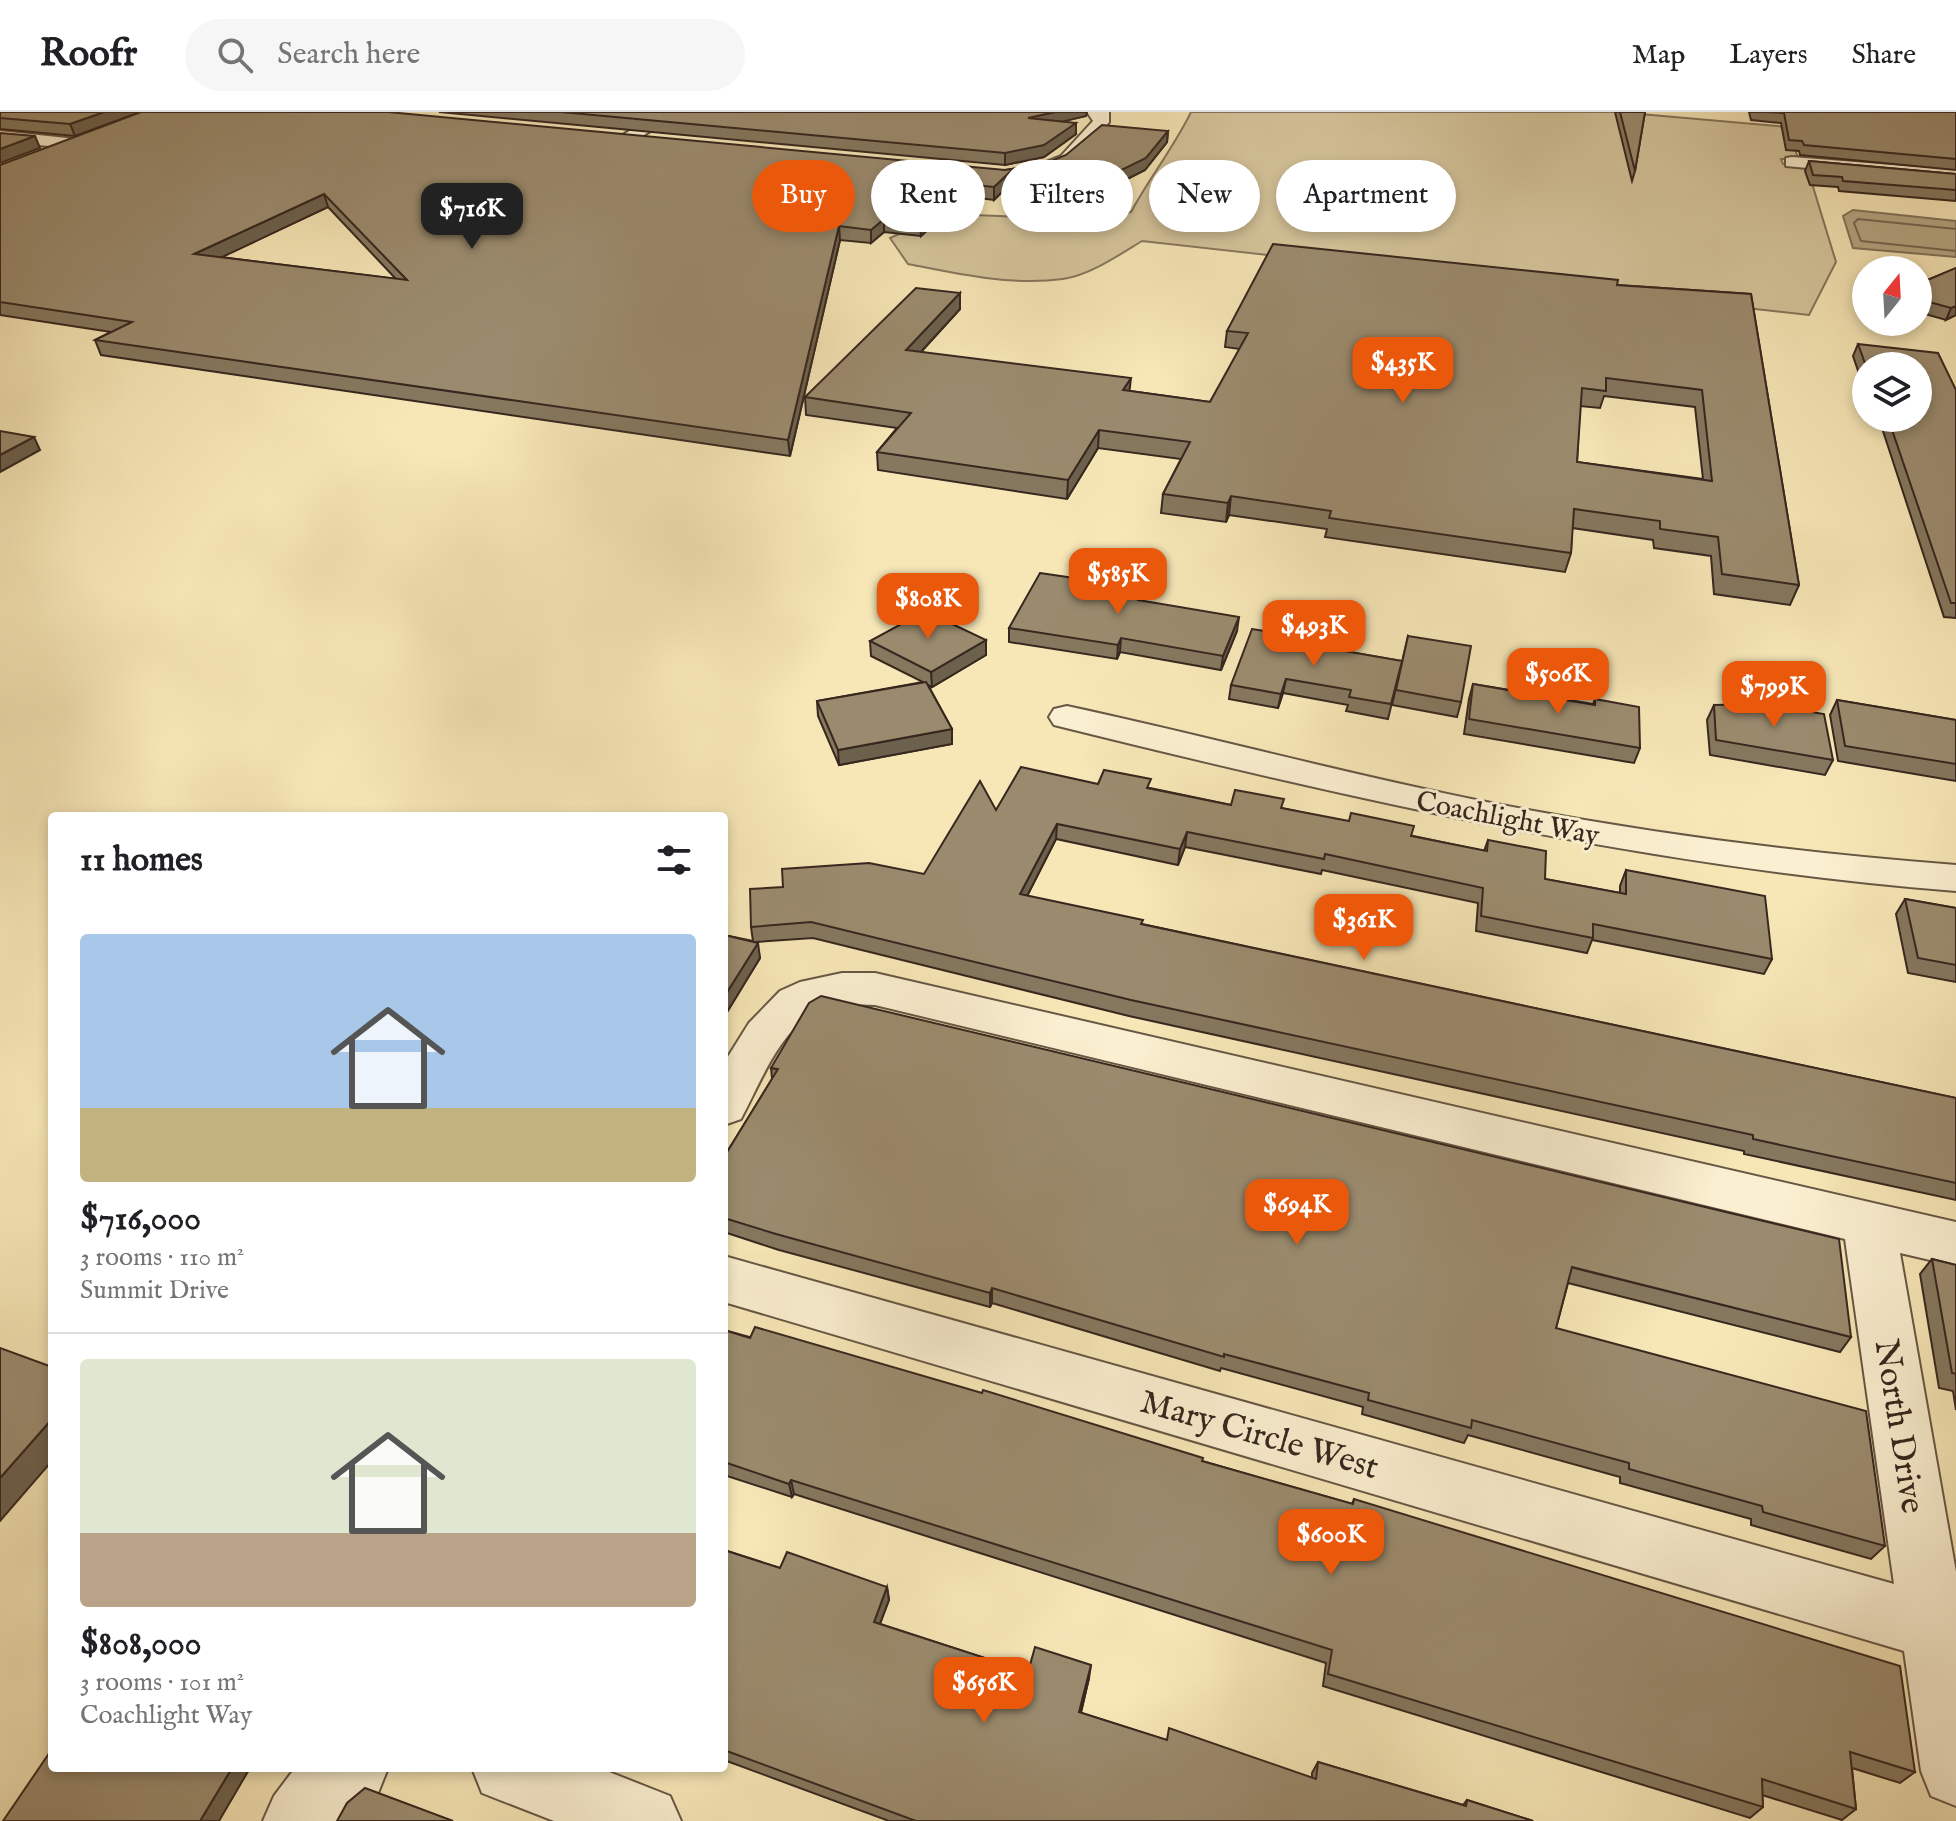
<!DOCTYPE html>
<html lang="en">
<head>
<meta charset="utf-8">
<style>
  body { margin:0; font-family:"IM FELL English",serif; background:#f6f6f6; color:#202124; height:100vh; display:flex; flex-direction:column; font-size:30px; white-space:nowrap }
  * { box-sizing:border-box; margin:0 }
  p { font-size:26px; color:#757577 }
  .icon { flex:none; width:44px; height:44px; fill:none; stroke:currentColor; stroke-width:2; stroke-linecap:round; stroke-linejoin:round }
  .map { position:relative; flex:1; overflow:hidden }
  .drawer { position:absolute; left:48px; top:700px; width:680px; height:960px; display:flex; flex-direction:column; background:#fff; border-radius:8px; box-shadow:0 4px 12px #0003 }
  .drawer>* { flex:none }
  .guide { position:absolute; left:752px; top:48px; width:760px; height:72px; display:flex; gap:16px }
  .needle { width:52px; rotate:18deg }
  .controls { position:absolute; left:1852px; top:144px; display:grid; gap:16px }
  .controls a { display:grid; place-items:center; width:80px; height:80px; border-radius:50%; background:#fff; box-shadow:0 4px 12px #0003; font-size:40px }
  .price { position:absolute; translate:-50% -68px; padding:0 18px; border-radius:16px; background:#ea580c; color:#fff; font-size:26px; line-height:52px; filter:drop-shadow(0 2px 4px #0008) }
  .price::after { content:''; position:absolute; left:50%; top:48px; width:24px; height:18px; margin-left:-12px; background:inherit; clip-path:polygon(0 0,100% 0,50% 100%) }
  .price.on { background:#222; color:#fff }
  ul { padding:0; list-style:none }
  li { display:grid; align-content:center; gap:16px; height:424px; padding:0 32px }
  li+li { border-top:2px solid #e0e0e0 }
  li span { display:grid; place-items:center; height:248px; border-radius:8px; color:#555 }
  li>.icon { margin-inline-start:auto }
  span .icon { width:144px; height:144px; fill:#fffc; stroke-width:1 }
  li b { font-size:34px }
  h2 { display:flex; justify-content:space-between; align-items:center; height:96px; padding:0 32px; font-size:34px }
  .tag { padding:0 28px; border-radius:36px; background:#fff; box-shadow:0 4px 12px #0003; font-size:28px; line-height:72px }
  .tag.on { background:#ea580c; color:#fff }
  header { display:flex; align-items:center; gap:48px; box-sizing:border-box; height:112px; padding:0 40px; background:#fff; border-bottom:2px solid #e0e0e0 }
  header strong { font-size:38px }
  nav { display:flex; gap:44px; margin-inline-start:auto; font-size:28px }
  .search { width:560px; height:72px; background:#f6f6f6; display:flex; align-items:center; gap:20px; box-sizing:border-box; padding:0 28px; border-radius:44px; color:#757577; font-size:30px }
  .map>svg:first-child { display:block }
  .green { fill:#d6c69d; stroke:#86765e; stroke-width:2 }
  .water { fill:#b6a683; stroke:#83735b; stroke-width:2 }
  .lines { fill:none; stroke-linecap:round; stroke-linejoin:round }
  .shore { stroke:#766651; stroke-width:2 }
  .minor-casing { stroke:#675745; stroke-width:4 }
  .minor { fill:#faefd0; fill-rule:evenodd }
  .wall { fill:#85785f; stroke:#37271f; stroke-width:2; fill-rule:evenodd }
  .shaded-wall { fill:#6c614d; stroke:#37271f; stroke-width:2 }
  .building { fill:#9b8b6e; stroke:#37271f; stroke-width:2; fill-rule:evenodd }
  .labels { text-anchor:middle; stroke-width:6; stroke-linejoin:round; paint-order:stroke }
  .street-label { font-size:28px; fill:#37271f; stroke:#faefd0 }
  .near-street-label { font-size:34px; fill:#37271f; stroke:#faefd0 }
</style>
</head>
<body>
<header>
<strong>Roofr</strong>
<div class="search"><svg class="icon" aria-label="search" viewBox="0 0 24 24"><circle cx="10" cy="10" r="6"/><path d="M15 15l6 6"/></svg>Search here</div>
<nav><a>Map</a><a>Layers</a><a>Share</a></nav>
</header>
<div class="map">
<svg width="1956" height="1709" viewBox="0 0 1956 1709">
  <rect width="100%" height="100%" fill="#f7e7b7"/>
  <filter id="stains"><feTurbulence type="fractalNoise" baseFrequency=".0025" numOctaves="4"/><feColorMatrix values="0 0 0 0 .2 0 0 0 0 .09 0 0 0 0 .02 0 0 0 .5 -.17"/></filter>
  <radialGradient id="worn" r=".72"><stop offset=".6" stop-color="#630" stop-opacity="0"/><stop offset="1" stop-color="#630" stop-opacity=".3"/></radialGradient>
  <!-- green -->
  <path class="green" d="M1191,0H1617L1799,16L1796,41L1799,47H1781L1783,52L1803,53L1810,65L1836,150L1809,203L1142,129C1119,143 1090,163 1063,167C1011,174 958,162 908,152L890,126L928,109L974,103L1080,107L1131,100C1150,65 1174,35 1191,0Z"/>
  <!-- water -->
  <path class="water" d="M1853,98L1956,109V145L1853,136L1843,104Z"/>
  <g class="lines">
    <!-- shore -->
    <path class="shore" d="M1956,117L1858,107L1854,111L1861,129L1956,139"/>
    <defs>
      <g id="minor">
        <path d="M660,0H680L633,30H621L618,26Z"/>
        <path d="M1087,0H1109V10C1093,32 1063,72 1031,64V56L1061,44L1093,9Z"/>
        <path d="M0,19L77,27L86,32L77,37L0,29Z"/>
        <path d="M1792,45L1956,58V70L1786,54V46Z"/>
        <path d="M1067,594C1206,624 1342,661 1481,689C1638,720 1796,741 1956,753V779C1649,755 1352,687 1054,613L1049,605L1054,597Z"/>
        <path d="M842,861H875L1956,1110V1154L1900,1141L1956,1460V1694L1931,1684L1921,1659L1904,1539L724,1190V1144L1894,1472L1845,1127L875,893C859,893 841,890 826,895C782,910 761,970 741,1007L724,1013V951L749,911L780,879L800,870Z"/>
        <path d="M295,1656H388L378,1681L343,1709H263L274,1684Z"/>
        <path d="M472,1656H599L670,1684L681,1709H554L482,1681Z"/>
      </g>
    </defs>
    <!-- minor casing -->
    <use href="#minor" class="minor-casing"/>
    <!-- minor -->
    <use href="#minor" class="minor"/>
  </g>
  <!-- wall -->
  <g class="wall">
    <path d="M0,0H140L75,24L0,17Z"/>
    <path d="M439,0H1087L1086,4L1063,9L1076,22L1044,45L1005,53Z"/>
    <path d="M1615,0H1645L1635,59L1632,69Z"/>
    <path d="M1749,0H1956V58L1800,43L1799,39L1786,38L1781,11L1751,8Z"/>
    <path d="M1168,19L1167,30L1145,58L1096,83L1037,90L1011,71L994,88L964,84L921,124L884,120L871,131L840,128L790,344L101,243L95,228L111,220L0,203V53L1005,58L1044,52ZM328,95L396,167L221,145Z"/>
    <path d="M1809,49L1956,62V89L1839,79L1838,75L1810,73L1805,59Z"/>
    <path d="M1956,156V203L1946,208L1918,200V172Z"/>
    <path d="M1617,173L1751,182L1799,473L1790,493L1714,482L1711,444L1654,436L1653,428L1572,416L1571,441L1565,460L1325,425L1327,417L1229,403L1226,410L1161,401L1163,382L1181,347L1098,336L1067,387L878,358L877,340L897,316L806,303L805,285L960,181V197L921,240L1130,279L1210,290L1240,237L1225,235L1227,219ZM1604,284L1695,295L1703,367L1577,350L1580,294L1600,296Z"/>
    <path d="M1858,232L1956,278V506L1944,505L1881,313L1877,312L1874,306H1918L1866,254V282L1853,244Z"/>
    <path d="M1143,476L1142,489L1237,519L1221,558L1120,540L1117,547L1009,530V516Z"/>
    <path d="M1408,524L1461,590L1457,605L1392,593Z"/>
    <path d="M1300,525L1299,531L1402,549L1388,607L1346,599L1348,593L1283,581L1278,596L1229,587L1231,573Z"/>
    <path d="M986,528V543L932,575L928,573L952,617V632L839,653L818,604L817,589L923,570L871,544L870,529Z"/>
    <path d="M1473,572L1593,592L1595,587L1640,636L1634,651L1464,622L1469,587Z"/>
    <path d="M1837,588L1956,608V669L1838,649L1830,603Z"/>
    <path d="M1714,593L1833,648L1825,663L1710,643L1707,608Z"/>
    <path d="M1098,672L1150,676L1231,693L1282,696L1484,739L1488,728L1545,767L1620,781V774L1626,758L1772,847L1764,862L1592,828L1587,841L1476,819L1478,791L1322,758L1321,762L1185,735L1178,753L1056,727L1027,784L1142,812L1956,986V1088L1744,1042V1039L1129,904L813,826L756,830L760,846L724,905V823L753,829L751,815L924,762L996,698Z"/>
    <path d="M1905,787L1956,796V870L1908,861L1896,802Z"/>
    <path d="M771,956L1851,1225L1840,1240L1568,1171L1556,1216L1885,1434L1871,1447L1751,1413V1407L1620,1371V1365L1468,1323L1464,1331L1362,1302L1363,1295L1221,1256L1220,1259L992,1191L990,1195L779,1138L724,1120V1045L772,967Z"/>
    <path d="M1932,1147L1956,1153V1298L1953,1279L1939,1276L1920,1162Z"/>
    <path d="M724,1218L1202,1349L1352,1392L1354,1387L1915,1660L1900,1671L1852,1656L1856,1697L1842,1708L1762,1683L1763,1695L1750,1706L1323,1574L1326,1551L794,1382L792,1385L724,1363Z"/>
    <path d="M724,1438L780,1456L887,1475L889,1488L880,1512L1028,1560L1089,1566L1081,1601L1166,1628L1312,1666V1661L1318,1650L1463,1693L1467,1688L1533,1709H889L724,1648Z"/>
  </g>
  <!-- shaded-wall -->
  <g class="shaded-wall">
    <path d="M104,0H140L75,24L70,12Z"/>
    <path d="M1055,0H1087L1086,4L1028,18V6Z"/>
    <path d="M1076,11V22L1044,45L1005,53V41Z"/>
    <path d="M1168,19L1167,30L1145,58L1096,83L1037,90V77Z"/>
    <path d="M35,24L40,36L0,51V37Z"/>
    <path d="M1012,58L1011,71L994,88V75Z"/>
    <path d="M964,72V84L921,124L920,110Z"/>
    <path d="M324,82L328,95L199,156L194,142Z"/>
    <path d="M884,107V120L871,131V118Z"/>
    <path d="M839,114L840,128L790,344L788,328Z"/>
    <path d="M960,181V197L907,255L906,238Z"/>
    <path d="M1956,194V203L1946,208L1951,196Z"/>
    <path d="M1131,266L1129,283L1123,278Z"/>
    <path d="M1099,318L1098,336L1067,387L1068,368Z"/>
    <path d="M34,325L40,338L0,360V343Z"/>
    <path d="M1231,384L1229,403L1226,410L1228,391Z"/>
    <path d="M1239,505L1237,519L1221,558L1223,544Z"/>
    <path d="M1121,526L1120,540L1117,547L1118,533Z"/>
    <path d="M986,528V543L932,575L931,560Z"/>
    <path d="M1286,567L1283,581L1278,596L1281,582Z"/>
    <path d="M952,617V632L839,653L838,638Z"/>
    <path d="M1057,712L1056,727L1020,798V782Z"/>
    <path d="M1187,720L1185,735L1178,753L1180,737Z"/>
    <path d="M758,831L760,846L724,905V885Z"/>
    <path d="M992,1176V1191L990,1195V1181Z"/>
    <path d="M52,1307V1349L0,1409V1366Z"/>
    <path d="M791,1368L794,1382L792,1385L789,1372Z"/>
    <path d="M887,1475L889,1488L876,1522L874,1510Z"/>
    <path d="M1091,1553L1089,1566L1078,1612L1079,1600Z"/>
    <path d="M232,1656H250L219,1709H200Z"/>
  </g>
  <!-- building -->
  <g class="building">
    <path d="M0,0H104L70,12L0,6Z"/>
    <path d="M141,0H388L1005,58L1044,52L1066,43L1102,13L1168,19L1146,46L1097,70L1037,77L1012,58L994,75L964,72L920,110L884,107L871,118L839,114L788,328L95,228L132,210L0,190V53ZM324,82L407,168L194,142Z"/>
    <path d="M561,0H1055L1028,6L1076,11L1044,33L1005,41Z"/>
    <path d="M1620,0H1645L1635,59Z"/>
    <path d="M1766,0H1956V47L1804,33L1802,29L1789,28L1784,1Z"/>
    <path d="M0,21L35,24L0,37Z"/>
    <path d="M1809,49L1956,62V78L1843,69L1842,65L1813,63Z"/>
    <path d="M1273,132L1618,168L1617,173L1751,182L1799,473L1722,462L1718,425L1660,417V409L1574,397L1571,441L1329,406L1331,399L1231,384L1228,391L1163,382L1190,330L1099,318L1068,368L877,340L911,301L805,285L916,176L960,181L906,238L1131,266L1123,278L1210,290L1248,221L1227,219ZM1606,266L1702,278L1712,369L1577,350L1582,276L1606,279Z"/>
    <path d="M1956,156V194L1951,196L1918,187V172Z"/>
    <path d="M1858,232L1938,241L1956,278V491H1951L1888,306H1918V254H1866Z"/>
    <path d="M0,319L34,325L0,343Z"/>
    <path d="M1040,461L1143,476L1138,488L1239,505L1223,544L1121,526L1118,533L1009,516Z"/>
    <path d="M925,499L986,528L931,560L870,529Z"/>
    <path d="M1252,517L1300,525L1298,531L1402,549L1391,592L1349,585L1351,578L1286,567L1281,582L1231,573Z"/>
    <path d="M1408,524L1471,534L1461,590L1396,578Z"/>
    <path d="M926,570L952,617L838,638L817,589Z"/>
    <path d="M1473,572L1595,593V587L1639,595L1640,636L1469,607Z"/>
    <path d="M1837,588L1956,608V652L1845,634Z"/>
    <path d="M1763,592L1824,602L1833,648L1716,628L1714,593Z"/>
    <path d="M1021,655L1098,672L1104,658L1151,667L1147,676L1231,693L1235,678L1284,687L1281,696L1349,709L1351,701L1414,714L1411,724L1487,739L1488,728L1546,739L1545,767L1626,782V758L1765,784L1772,847L1593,812V826L1481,804L1483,776L1325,742L1324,747L1187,720L1180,737L1057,712L1020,782L1143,808L1141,812L1956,986V1071L1753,1027V1023L1131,888L811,810L751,815L750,777L783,775L782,757L869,751L924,762L980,669L996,698Z"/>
    <path d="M1905,787L1956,796V853L1918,846Z"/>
    <path d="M724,823L758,831L724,885Z"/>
    <path d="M821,884L1839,1127L1851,1225L1572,1155L1556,1216L1866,1299L1885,1434L1763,1400L1762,1394L1629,1357V1351L1472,1308L1471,1316L1368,1288L1369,1281L1224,1242V1245L992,1176L990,1181L776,1122L724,1106V1045L778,957L771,956L809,891Z"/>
    <path d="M1932,1147L1956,1153V1262L1952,1261Z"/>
    <path d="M755,1215L982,1281L983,1278L1203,1346L1202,1349L1353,1392L1354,1387L1900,1554L1915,1660L1850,1640L1856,1697L1762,1667L1763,1695L1328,1562L1332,1538L791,1368L789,1372L724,1350V1218L750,1226Z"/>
    <path d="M0,1236L52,1255V1307L0,1366Z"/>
    <path d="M724,1438L780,1456L787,1440L887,1475L874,1510L1028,1560L1035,1535L1091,1553L1079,1600L1167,1628L1169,1616L1316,1667L1318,1650L1466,1694L1467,1688L1533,1709H916L724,1638Z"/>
    <path d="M52,1637V1656H232L200,1709H3Z"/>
    <path d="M365,1676L453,1709H337L347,1691Z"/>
  </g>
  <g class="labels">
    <!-- street labels -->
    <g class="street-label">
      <text transform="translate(1508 705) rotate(11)" y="10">Coachlight Way</text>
    </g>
    <!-- near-street labels -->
    <g class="near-street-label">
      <text transform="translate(1901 1314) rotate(81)" y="12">North Drive</text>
      <text transform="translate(1260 1321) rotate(16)" y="12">Mary Circle West</text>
    </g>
  </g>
  <rect width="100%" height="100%" filter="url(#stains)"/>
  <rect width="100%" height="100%" fill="url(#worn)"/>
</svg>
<div class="controls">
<a><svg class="needle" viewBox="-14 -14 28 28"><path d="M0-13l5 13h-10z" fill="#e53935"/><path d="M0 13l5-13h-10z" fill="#757577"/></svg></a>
<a><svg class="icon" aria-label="layers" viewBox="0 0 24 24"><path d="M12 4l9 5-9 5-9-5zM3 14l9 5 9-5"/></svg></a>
</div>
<b class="price on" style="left:472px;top:139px">$716K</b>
<b class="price" style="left:1403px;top:293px">$435K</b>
<b class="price" style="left:1118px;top:504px">$585K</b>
<b class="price" style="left:928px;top:529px">$808K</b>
<b class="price" style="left:1314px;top:556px">$493K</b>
<b class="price" style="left:1558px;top:604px">$506K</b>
<b class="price" style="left:1774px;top:617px">$799K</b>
<b class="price" style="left:1364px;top:850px">$361K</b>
<b class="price" style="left:1297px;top:1135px">$694K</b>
<b class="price" style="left:1331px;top:1465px">$600K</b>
<b class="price" style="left:984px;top:1613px">$656K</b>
<div class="guide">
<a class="tag on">Buy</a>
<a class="tag">Rent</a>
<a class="tag">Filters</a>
<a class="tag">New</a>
<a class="tag">Apartment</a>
</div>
<section class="drawer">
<h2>11 homes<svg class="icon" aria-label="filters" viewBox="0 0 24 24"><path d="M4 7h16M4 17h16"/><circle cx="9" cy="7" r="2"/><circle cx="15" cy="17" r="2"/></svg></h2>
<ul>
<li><span style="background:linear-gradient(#a9c7e8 70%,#c2b280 0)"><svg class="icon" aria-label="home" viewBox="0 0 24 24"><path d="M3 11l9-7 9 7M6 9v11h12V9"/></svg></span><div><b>$716,000</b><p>3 rooms · 110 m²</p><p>Summit Drive</p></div></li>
<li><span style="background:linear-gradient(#dfe7d0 70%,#b9a48a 0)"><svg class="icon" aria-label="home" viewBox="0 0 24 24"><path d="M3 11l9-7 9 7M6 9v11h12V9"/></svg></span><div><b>$808,000</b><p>3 rooms · 101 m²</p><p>Coachlight Way</p></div></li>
</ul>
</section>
</div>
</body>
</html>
